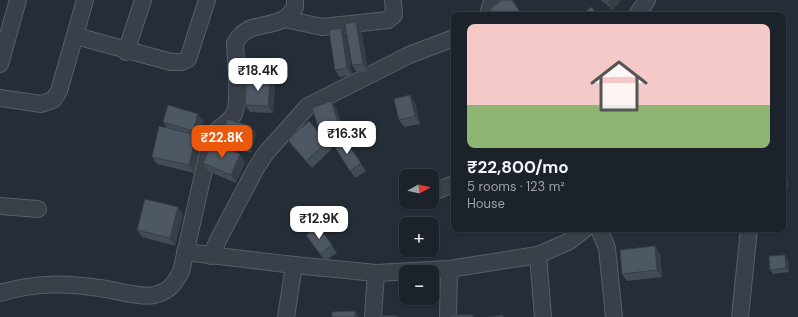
<!DOCTYPE html>
<html lang="en">
<head>
<meta charset="utf-8">
<style>
  body { margin:0; font-family:"DM Sans",sans-serif; background:#252a32; color:#f1f3f6; height:100vh; display:flex; flex-direction:column; font-size:15px; white-space:nowrap }
  * { box-sizing:border-box; margin:0 }
  p { font-size:13px; color:#a0a4a8 }
  .icon { flex:none; width:22px; height:22px; fill:none; stroke:currentColor; stroke-width:2; stroke-linecap:round; stroke-linejoin:round }
  .map { position:relative; flex:1; overflow:hidden }
  .details { position:absolute; left:451px; top:12px; width:335px; height:220px; display:flex; flex-direction:column; background:#1c222a; border-radius:8px; box-shadow:0 1px 3px #0004,0 0 0 1px #3a3f47 }
  .details>* { flex:none }
  .needle { width:26px; rotate:82deg }
  .fabs { position:absolute; left:399px; top:169px; display:grid; gap:8px }
  .fabs a { display:grid; place-items:center; width:40px; height:40px; border-radius:8px; background:#1c222a; box-shadow:0 1px 3px #0004,0 0 0 1px #3a3f47; font-size:20px }
  .price { position:absolute; translate:-50% -34px; padding:0 9px; border-radius:8px; background:#fff; color:#222; font-size:13px; line-height:26px; filter:drop-shadow(0 1px 2px #0008) }
  .price::after { content:''; position:absolute; left:50%; top:24px; width:12px; height:9px; margin-left:-6px; background:inherit; clip-path:polygon(0 0,100% 0,50% 100%) }
  .price.current { background:#ea580c; color:#fff }
  ul { padding:0; list-style:none }
  li { display:grid; align-content:center; gap:8px; height:212px; padding:0 16px }
  li+li { border-top:1px solid #3a3f47 }
  li span { display:grid; place-items:center; height:124px; border-radius:8px; color:#555 }
  li>.icon { margin-inline-start:auto }
  span .icon { width:72px; height:72px; fill:#fffc; stroke-width:1 }
  li b { font-size:17px }
  .map>svg:first-child { display:block }
  .lines { fill:none; stroke-linecap:round; stroke-linejoin:round }
  .minor-casing { stroke:#575e67; stroke-width:18 }
  .minor { stroke:#394049; stroke-width:16 }
  .wall { fill:#434c56 }
  .shaded-wall { fill:#373e46 }
  .building { fill:#4e5864; stroke:#373e46 }
</style>
</head>
<body>
<div class="map">
<svg width="798" height="317" viewBox="0 0 798 317">
  <rect width="100%" height="100%" fill="#252e38"/>
  <g class="lines">
    <defs>
      <g id="minor">
        <path d="M488,15L492,0"/>
        <path d="M637,15L647,0"/>
        <path d="M285,19L322,27L388,20L394,15L393,0"/>
        <path d="M76,36L171,62H182L188,59L207,0"/>
        <path d="M126,52L143,0"/>
        <path d="M0,64L18,0"/>
        <path d="M0,98L41,104L53,100L59,91L85,0"/>
        <path d="M432,192L454,184"/>
        <path d="M0,206L38,209"/>
        <path d="M599,229L607,248L614,317"/>
        <path d="M185,252L294,265"/>
        <path d="M538,255L543,317"/>
        <path d="M211,256L218,240L255,170L265,154L308,106L409,55L454,38"/>
        <path d="M0,293C36,282 69,283 106,289C118,291 143,298 154,295C169,292 174,284 181,272L211,139C217,126 225,127 232,117C242,105 235,59 235,43C248,21 265,29 284,19C288,17 292,11 295,7V0"/>
        <path d="M286,317L294,265L376,273L449,269L538,255L568,242L585,229"/>
        <path d="M373,317L376,273"/>
        <path d="M448,317L449,269"/>
        <path d="M740,317L749,229"/>
      </g>
    </defs>
    <!-- minor casing -->
    <use href="#minor" class="minor-casing"/>
    <!-- minor -->
    <use href="#minor" class="minor"/>
  </g>
  <!-- wall -->
  <g class="wall">
    <path d="M601,0H621L613,10Z"/>
    <path d="M341,28L346,35L352,75L340,77L335,70Z"/>
    <path d="M361,29L368,71L357,73L352,65Z"/>
    <path d="M270,79L275,86L273,113L250,112L245,105Z"/>
    <path d="M415,103L420,124L404,127L399,120Z"/>
    <path d="M336,108L343,129L324,136L319,129Z"/>
    <path d="M203,121L198,138L201,142L194,173L157,164L152,157L167,128L163,122Z"/>
    <path d="M256,133L251,153L227,146L222,139Z"/>
    <path d="M344,139L366,171L355,178L334,146Z"/>
    <path d="M288,140L327,142L332,149L312,168L293,147Z"/>
    <path d="M245,162L236,183L208,171L203,163Z"/>
    <path d="M784,167L786,171L788,187L783,188V168Z"/>
    <path d="M183,215L175,246L142,237L137,230Z"/>
    <path d="M318,226L337,253L325,261L306,235Z"/>
    <path d="M463,229H470L464,231Z"/>
    <path d="M660,254L662,277L627,281L622,274Z"/>
    <path d="M788,259L789,272L773,274L770,270Z"/>
  </g>
  <!-- shaded-wall -->
  <g class="shaded-wall">
    <path d="M610,0H621L613,10L608,3Z"/>
    <path d="M356,22L361,29L368,71L363,64Z"/>
    <path d="M341,28L346,35L352,75L347,68Z"/>
    <path d="M270,79L275,86L273,113L268,106Z"/>
    <path d="M410,95L415,103L420,124L415,116Z"/>
    <path d="M331,101L336,108L343,129L338,122Z"/>
    <path d="M198,114L203,121L198,138L201,142L194,173L189,165L196,135L193,131Z"/>
    <path d="M251,126L256,133L251,153L246,146Z"/>
    <path d="M240,154L245,162L236,183L231,175Z"/>
    <path d="M784,167L786,171L788,187L786,183Z"/>
    <path d="M178,207L183,215L175,246L170,238Z"/>
    <path d="M655,246L660,254L662,277L657,270Z"/>
    <path d="M785,255L788,259L789,272L786,268Z"/>
    <path d="M355,311L359,317H355Z"/>
  </g>
  <!-- building -->
  <g class="building">
    <path d="M502,0H512L522,15H494L490,9Z"/>
    <path d="M604,0H610L608,3Z"/>
    <path d="M591,7L598,15H582Z"/>
    <path d="M356,22L363,64L352,65L345,24Z"/>
    <path d="M341,28L347,68L335,70L329,30Z"/>
    <path d="M247,78L270,79L268,106L245,105Z"/>
    <path d="M410,95L415,116L399,120L394,99Z"/>
    <path d="M331,101L338,122L319,129L312,108Z"/>
    <path d="M168,105L198,114L193,131L163,122Z"/>
    <path d="M227,119L251,126L246,146L222,139Z"/>
    <path d="M309,121L327,142L306,161L288,140Z"/>
    <path d="M159,126L196,135L189,165L152,157Z"/>
    <path d="M344,139L361,163L350,171L334,146Z"/>
    <path d="M213,142L240,154L231,175L203,163Z"/>
    <path d="M784,167L786,183L783,184V168Z"/>
    <path d="M145,199L178,207L170,238L137,230Z"/>
    <path d="M454,201V210L451,203Z"/>
    <path d="M318,226L332,245L320,254L306,235Z"/>
    <path d="M655,246L657,270L622,274L620,250Z"/>
    <path d="M785,255L786,268L770,270L769,256Z"/>
    <path d="M355,311V317H332V312Z"/>
    <path d="M378,315L397,316V317H378Z"/>
    <rect x="450" y="315" width="23" height="2"/>
    <path d="M503,315V317H488Z"/>
  </g>
</svg>
<div class="fabs">
<a><svg class="needle" viewBox="-14 -14 28 28"><path d="M0-13l5 13h-10z" fill="#e53935"/><path d="M0 13l5-13h-10z" fill="#a0a4a8"/></svg></a>
<a>+</a>
<a>−</a>
</div>
<b class="price" style="left:258px;top:92px">₹18.4K</b>
<b class="price" style="left:347px;top:155px">₹16.3K</b>
<b class="price current" style="left:222px;top:159px">₹22.8K</b>
<b class="price" style="left:319px;top:240px">₹12.9K</b>
<section class="details">
<ul>
<li><span style="background:linear-gradient(#f6c9c9 65%,#8fb573 0)"><svg class="icon" aria-label="home" viewBox="0 0 24 24"><path d="M3 11l9-7 9 7M6 9v11h12V9"/></svg></span><div><b>₹22,800/mo</b><p>5 rooms · 123 m²</p><p>House</p></div></li>
</ul>
</section>
</div>
</body>
</html>
